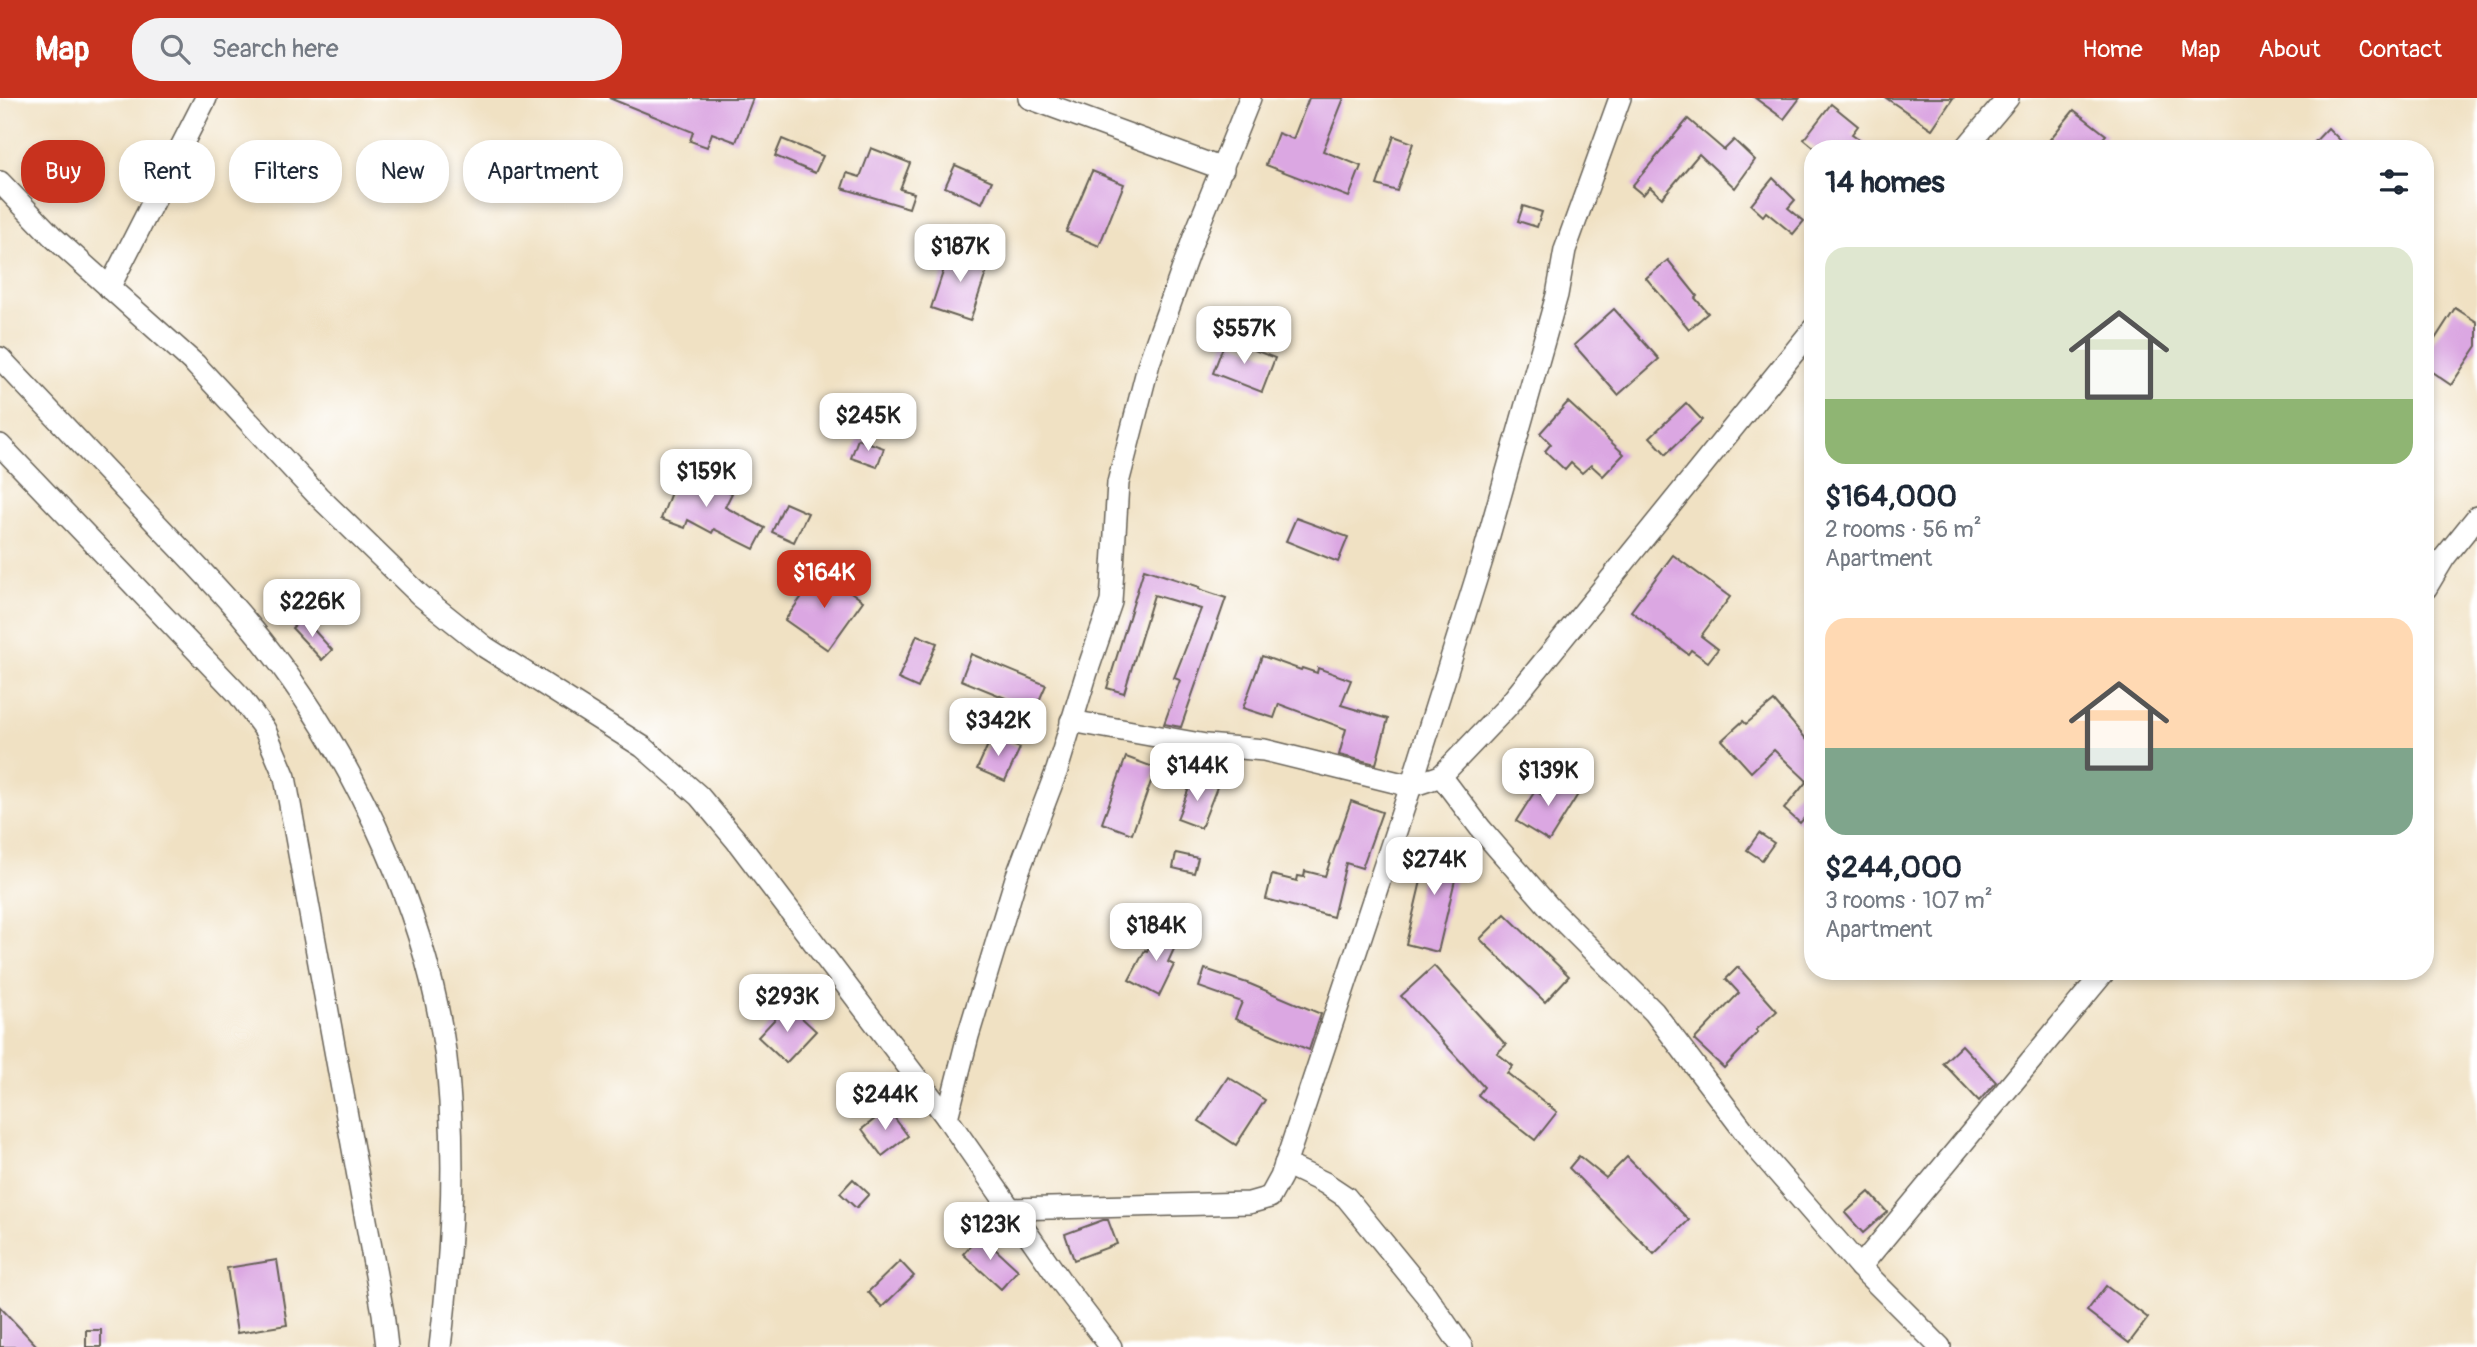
<!DOCTYPE html>
<html lang="en">
<head>
<meta charset="utf-8">
<style>
  body { margin:0; font-family:Pangolin,sans-serif; background:#f2f2f3; color:#1f2937; height:100vh; display:flex; flex-direction:column; font-size:26px; white-space:nowrap }
  * { box-sizing:border-box; margin:0 }
  p { font-size:23px; color:#747a83 }
  .icon { flex:none; width:38px; height:38px; fill:none; stroke:currentColor; stroke-width:2; stroke-linecap:round; stroke-linejoin:round }
  .map { position:relative; flex:1; overflow:hidden }
  .sheet { position:absolute; left:1804px; top:42px; width:630px; height:840px; display:flex; flex-direction:column; background:#fff; border-radius:28px; box-shadow:0 4px 10px #0003 }
  .sheet>* { flex:none }
  .guide { position:absolute; left:21px; top:42px; width:665px; height:63px; display:flex; gap:14px }
  .price { position:absolute; translate:-50% -60px; padding:0 16px; border-radius:14px; background:#fff; color:#222; font-size:23px; line-height:46px; filter:drop-shadow(0 2px 4px #0008) }
  .price::after { content:''; position:absolute; left:50%; top:42px; width:21px; height:16px; margin-left:-10px; background:inherit; clip-path:polygon(0 0,100% 0,50% 100%) }
  .price.on { background:#c8321e; color:#fff }
  ul { padding:0; list-style:none }
  li { display:grid; align-content:center; gap:14px; height:371px; padding:0 21px }
  li span { display:grid; place-items:center; height:217px; border-radius:21px; color:#555 }
  li>.icon { margin-inline-start:auto }
  span .icon { width:126px; height:126px; fill:#fffc; stroke-width:1 }
  li b { font-size:30px }
  h2 { display:flex; justify-content:space-between; align-items:center; height:84px; padding:0 21px; font-size:30px }
  .tag { padding:0 24px; border-radius:28px; background:#fff; box-shadow:0 4px 10px #0003; font-size:24px; line-height:63px }
  .tag.on { background:#c8321e; color:#fff }
  header { display:flex; align-items:center; gap:42px; box-sizing:border-box; height:98px; padding:0 35px; background:#c8321e; color:#fff }
  header strong { font-size:33px }
  nav { display:flex; gap:38px; margin-inline-start:auto; font-size:24px }
  .search { width:490px; height:63px; background:#f2f2f3; display:flex; align-items:center; gap:18px; box-sizing:border-box; padding:0 24px; border-radius:28px; color:#747a83; font-size:26px }
  .map>svg:first-child { display:block }
  .building { fill:#dba7e2 }
  .lines { fill:none; stroke-linecap:round; stroke-linejoin:round }
  .minor-casing { stroke:#666156; stroke-width:24 }
  .minor { stroke:#fff; stroke-width:21 }
</style>
</head>
<body>
<header>
<strong>Map</strong>
<div class="search"><svg class="icon" aria-label="search" viewBox="0 0 24 24"><circle cx="10" cy="10" r="6"/><path d="M15 15l6 6"/></svg>Search here</div>
<nav><a>Home</a><a>Map</a><a>About</a><a>Contact</a></nav>
</header>
<div class="map">
<svg width="2477" height="1249" viewBox="0 0 2477 1249">
  <rect width="100%" height="100%" fill="#fff"/>
  <filter id="ink" filterUnits="userSpaceOnUse"><feTurbulence type="fractalNoise" baseFrequency=".0143" numOctaves="2"/><feDisplacementMap in="SourceGraphic" scale="14" xChannelSelector="R" yChannelSelector="G"/><feConvolveMatrix kernelMatrix="1 2 1 2 8 2 1 2 1" color-interpolation-filters="sRGB"/></filter>
  <filter id="wash" filterUnits="userSpaceOnUse"><feTurbulence type="fractalNoise" baseFrequency=".00686" numOctaves="4" result="noise"/><feDisplacementMap in="SourceGraphic" scale="28" xChannelSelector="R" yChannelSelector="G"/><feGaussianBlur stdDeviation="1.57" result="paint"/><feColorMatrix in="noise" values="0 0 0 0 0 0 0 0 0 0 0 0 0 0 0 0 0 1.4 0 .05"/><feComposite in="paint" operator="in"/></filter>
  <g filter="url(#wash)">
    <rect width="100%" height="100%" fill="#f0e1c3"/>
    <g id="blocks">
      <!-- building -->
      <g class="building">
        <path d="M609,0H753L736,44L712,35L707,49L690,43L693,34Z"/>
        <path d="M1309,0H1344L1323,53L1361,68L1349,99L1266,67L1278,35L1293,41Z"/>
        <path d="M1755,0H1800L1784,21Z"/>
        <path d="M1886,0H1953L1932,31Z"/>
        <path d="M1831,6L1858,28L1852,36L1874,51H1816L1804,41Z"/>
        <path d="M2074,12L2106,37L2094,51H2042Z"/>
        <path d="M1688,21L1724,52L1734,42L1755,62L1735,90L1699,56L1662,100L1650,89L1643,97L1632,88Z"/>
        <path d="M2328,30L2349,51H2308Z"/>
        <path d="M1394,38L1413,45L1397,93L1377,87Z"/>
        <path d="M782,41L823,58L815,75L775,58Z"/>
        <path d="M871,50L910,65L900,91L914,95L909,110L842,90L847,75L860,79Z"/>
        <path d="M955,67L992,83L982,105L945,89Z"/>
        <path d="M1092,73L1124,86L1099,148L1066,134Z"/>
        <path d="M1773,80L1795,102L1788,110L1804,123L1793,136L1766,114L1763,118L1751,107Z"/>
        <path d="M1523,108L1542,114L1537,129L1518,123Z"/>
        <path d="M951,150L990,163L970,223L931,210Z"/>
        <path d="M1668,162L1697,198L1695,200L1708,215L1689,231L1646,180Z"/>
        <path d="M2455,210L2477,224V248L2451,287L2426,270V255Z"/>
        <path d="M1614,211L1659,261L1618,297L1574,247Z"/>
        <path d="M1226,241L1275,260L1262,294L1213,275Z"/>
        <path d="M1568,304L1624,356L1603,378L1591,367L1582,375L1571,365L1565,372L1545,353L1551,346L1540,335Z"/>
        <path d="M1686,305L1702,322L1666,356L1650,339Z"/>
        <path d="M858,341L884,350L877,369L851,360Z"/>
        <path d="M670,368L732,395L725,409L765,430L754,451L714,431L712,435L688,422L685,430L661,421L673,389L663,386Z"/>
        <path d="M785,405L808,415L794,444L772,434Z"/>
        <path d="M1296,420L1348,439L1338,464L1286,443Z"/>
        <path d="M1673,457L1730,499L1701,538L1718,551L1708,564L1691,552L1688,556L1631,513Z"/>
        <path d="M1144,471L1200,489L1199,491L1226,500L1181,629L1164,626L1180,582L1174,580L1201,511L1154,497L1124,595L1107,590Z"/>
        <path d="M821,472L863,503L828,552L785,522Z"/>
        <path d="M303,520L332,552L322,562L292,530Z"/>
        <path d="M917,537L937,545L918,590L898,581Z"/>
        <path d="M971,556L1046,587L1035,612L961,582Z"/>
        <path d="M1262,558L1301,572L1302,570L1317,575L1318,570L1351,582L1341,607L1388,621L1376,666L1339,657L1346,631L1279,606L1274,620L1243,610Z"/>
        <path d="M1774,603L1813,649V710L1800,725L1784,711L1807,683L1774,652L1751,674L1722,642L1743,623L1746,626Z"/>
        <path d="M992,638L1020,650L1005,683L977,671Z"/>
        <path d="M1126,659L1156,670L1132,736L1102,725Z"/>
        <path d="M1554,678L1580,693L1549,743L1516,723L1535,693L1542,697Z"/>
        <path d="M1193,680L1217,689L1201,730L1177,721Z"/>
        <path d="M1351,703L1382,714L1362,770L1346,765L1333,819L1266,801L1272,777L1297,783L1298,778L1304,779L1305,773L1325,778Z"/>
        <path d="M1759,735L1774,745L1762,762L1747,752Z"/>
        <path d="M1430,745L1462,752L1438,854L1406,846Z"/>
        <path d="M1176,755L1198,760L1194,775L1173,770Z"/>
        <path d="M1505,816L1569,878L1545,904L1480,841Z"/>
        <path d="M1158,831L1179,840L1168,864L1174,867L1159,898L1129,882L1145,852L1147,853Z"/>
        <path d="M1434,868L1506,947L1497,955L1513,968L1507,975L1557,1014L1535,1042L1478,997L1484,989L1401,898Z"/>
        <path d="M1738,869L1777,913L1756,932L1758,934L1724,970L1694,942L1739,895L1726,881Z"/>
        <path d="M1205,871L1250,886L1321,916L1309,952L1235,921L1242,904L1199,889Z"/>
        <path d="M788,907L816,933L786,965L758,939Z"/>
        <path d="M1962,947L1996,984L1979,1003L1943,965Z"/>
        <path d="M1228,979L1265,1002L1236,1047L1199,1023Z"/>
        <path d="M888,1011L908,1038L882,1058L862,1031Z"/>
        <path d="M1579,1058L1606,1080L1627,1059L1689,1122L1654,1156L1569,1070Z"/>
        <path d="M853,1081L869,1096L856,1110L840,1095Z"/>
        <path d="M1869,1094L1887,1114L1863,1135L1845,1115Z"/>
        <path d="M1103,1122H1108L1117,1146L1074,1162L1065,1136Z"/>
        <path d="M980,1137L1018,1172L1001,1191L963,1156Z"/>
        <path d="M277,1162L287,1227L237,1235L227,1170Z"/>
        <path d="M900,1163L914,1178L882,1209L868,1194Z"/>
        <path d="M2106,1188L2148,1220L2129,1245L2087,1213Z"/>
        <path d="M0,1209L38,1249H0Z"/>
        <rect x="86" y="1232" width="15" height="17"/>
      </g>
    </g>
  </g>
  <g filter="url(#ink)">
    <use href="#blocks" fill-opacity="0" stroke="#666156" stroke-width="2"/>
    <g class="lines">
      <defs>
        <g id="minor">
          <path d="M1029,0L1223,71"/>
          <path d="M1965,51L2008,0"/>
          <path d="M0,84L52,138L195,266L318,398L420,497L485,549L643,649L699,698L736,742L947,1020L1062,1185L1111,1249"/>
          <path d="M109,190L206,0"/>
          <path d="M0,260C51,314 102,368 153,422C184,455 217,488 246,523C353,650 441,836 450,1004C455,1086 450,1168 440,1249"/>
          <path d="M0,347L239,597L265,632L285,679L383,1215L387,1249"/>
          <path d="M2426,490L2444,460L2477,419"/>
          <path d="M1071,623L1206,647L1264,652L1411,688L1482,462L1557,197L1565,152L1620,0"/>
          <path d="M1441,678L1507,609L1813,231"/>
          <path d="M947,1020L968,938L1016,780L1057,672L1087,574L1111,504L1118,385L1149,265L1194,139L1250,0"/>
          <path d="M1285,1066L1325,1085L1346,1099L1426,1197L1462,1249"/>
          <path d="M1011,1111L1249,1105L1270,1099L1281,1079L1411,688L1441,678L1481,731L1550,810L1654,914L1760,1054L1860,1169L1940,1249"/>
          <path d="M1860,1169L2105,873"/>
        </g>
      </defs>
      <!-- minor casing -->
      <use href="#minor" class="minor-casing"/>
      <!-- minor -->
      <use href="#minor" class="minor"/>
    </g>
  </g>
</svg>
<b class="price" style="left:960px;top:186px">$187K</b>
<b class="price" style="left:1244px;top:268px">$557K</b>
<b class="price" style="left:868px;top:355px">$245K</b>
<b class="price" style="left:706px;top:411px">$159K</b>
<b class="price on" style="left:824px;top:512px">$164K</b>
<b class="price" style="left:312px;top:541px">$226K</b>
<b class="price" style="left:998px;top:660px">$342K</b>
<b class="price" style="left:1197px;top:705px">$144K</b>
<b class="price" style="left:1548px;top:710px">$139K</b>
<b class="price" style="left:1434px;top:799px">$274K</b>
<b class="price" style="left:1156px;top:865px">$184K</b>
<b class="price" style="left:787px;top:936px">$293K</b>
<b class="price" style="left:885px;top:1034px">$244K</b>
<b class="price" style="left:990px;top:1164px">$123K</b>
<div class="guide">
<a class="tag on">Buy</a>
<a class="tag">Rent</a>
<a class="tag">Filters</a>
<a class="tag">New</a>
<a class="tag">Apartment</a>
</div>
<section class="sheet">
<h2>14 homes<svg class="icon" aria-label="filters" viewBox="0 0 24 24"><path d="M4 7h16M4 17h16"/><circle cx="9" cy="7" r="2"/><circle cx="15" cy="17" r="2"/></svg></h2>
<ul>
<li><span style="background:linear-gradient(#dfe7d0 70%,#8fb573 0)"><svg class="icon" aria-label="home" viewBox="0 0 24 24"><path d="M3 11l9-7 9 7M6 9v11h12V9"/></svg></span><div><b>$164,000</b><p>2 rooms · 56 m²</p><p>Apartment</p></div></li>
<li><span style="background:linear-gradient(#ffd9b3 60%,#7fa58c 0)"><svg class="icon" aria-label="home" viewBox="0 0 24 24"><path d="M3 11l9-7 9 7M6 9v11h12V9"/></svg></span><div><b>$244,000</b><p>3 rooms · 107 m²</p><p>Apartment</p></div></li>
</ul>
</section>
</div>
</body>
</html>
